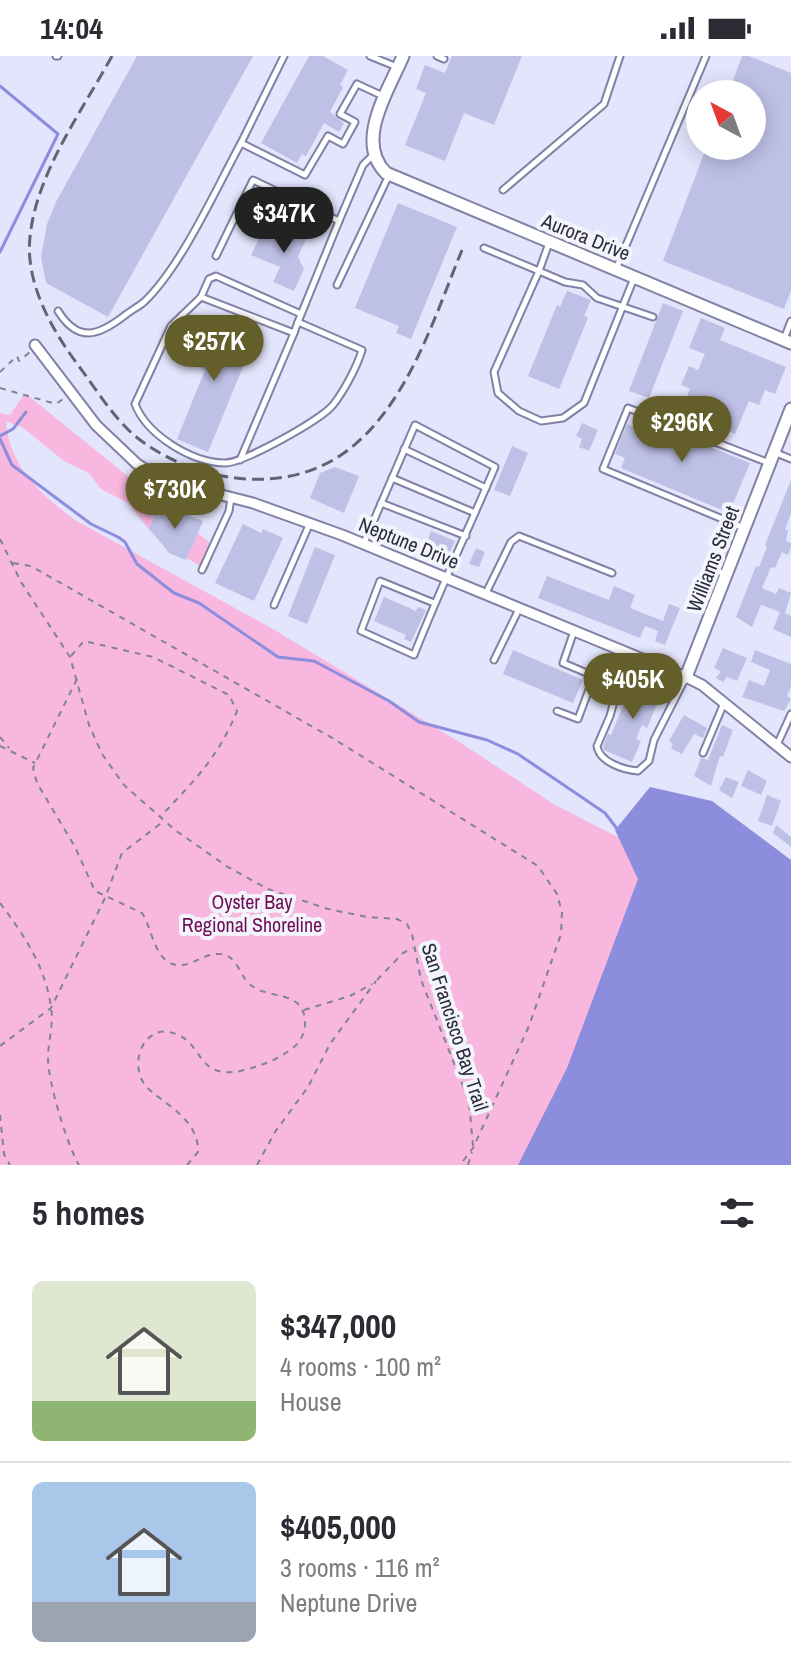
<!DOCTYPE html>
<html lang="en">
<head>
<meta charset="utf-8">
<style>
  body { margin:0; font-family:"Archivo Narrow",sans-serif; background:#f7f7f7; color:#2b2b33; height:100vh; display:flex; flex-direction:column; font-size:30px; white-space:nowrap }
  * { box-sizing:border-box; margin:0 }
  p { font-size:26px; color:#7c7c81 }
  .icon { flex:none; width:44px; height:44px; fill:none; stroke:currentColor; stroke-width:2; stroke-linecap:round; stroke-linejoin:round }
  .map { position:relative; height:1109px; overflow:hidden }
  .details { display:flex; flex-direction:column; background:#fff; flex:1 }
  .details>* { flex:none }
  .needle { width:52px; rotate:319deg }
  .tools { position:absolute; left:686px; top:24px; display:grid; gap:16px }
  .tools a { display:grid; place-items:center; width:80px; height:80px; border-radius:50%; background:#fff; box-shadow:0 4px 20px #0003; font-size:40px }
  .price { position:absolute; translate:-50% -68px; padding:0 18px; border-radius:28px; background:#645e2a; color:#fff; font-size:26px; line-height:52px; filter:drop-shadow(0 2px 4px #0008) }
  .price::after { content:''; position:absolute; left:50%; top:48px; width:24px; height:18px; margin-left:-12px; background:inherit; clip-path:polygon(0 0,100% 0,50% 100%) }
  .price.current { background:#222; color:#fff }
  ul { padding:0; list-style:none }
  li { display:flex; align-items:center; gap:24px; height:200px; padding:0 32px }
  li+li { border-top:2px solid #e1e1e2 }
  li span { display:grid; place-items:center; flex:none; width:224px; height:160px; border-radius:12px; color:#555 }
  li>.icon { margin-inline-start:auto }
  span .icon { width:96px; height:96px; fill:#fffc; stroke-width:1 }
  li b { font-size:34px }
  h2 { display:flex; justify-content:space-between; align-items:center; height:96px; padding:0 32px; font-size:34px }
  .status { display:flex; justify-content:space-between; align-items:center; height:56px; padding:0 40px; background:#fff; direction:ltr }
  .status svg { height:22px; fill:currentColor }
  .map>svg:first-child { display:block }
  .green { fill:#f8b7de }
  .water { fill:#8d8dde }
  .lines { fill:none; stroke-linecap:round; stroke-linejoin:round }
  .stream { stroke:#8d8dde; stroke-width:3 }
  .building { fill:#bec0e6 }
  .service-casing { stroke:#8081a5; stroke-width:9 }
  .minor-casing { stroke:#8081a5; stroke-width:13 }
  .tertiary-casing { stroke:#8081a5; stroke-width:15 }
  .path { stroke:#808295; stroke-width:2; stroke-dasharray:6 6; stroke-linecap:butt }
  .service { stroke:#fff; stroke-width:5 }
  .minor { stroke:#fff; stroke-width:9 }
  .tertiary { stroke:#fff; stroke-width:11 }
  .rail { stroke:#626375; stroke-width:3; stroke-dasharray:12 6; stroke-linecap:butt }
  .labels { text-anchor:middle; stroke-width:8; stroke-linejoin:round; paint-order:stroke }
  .street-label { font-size:20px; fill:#2b2c3b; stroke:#f3f4fc }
  .park-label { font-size:20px; fill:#700e55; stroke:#f3f4fc }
</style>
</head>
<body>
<div class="status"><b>14:04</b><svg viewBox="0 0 49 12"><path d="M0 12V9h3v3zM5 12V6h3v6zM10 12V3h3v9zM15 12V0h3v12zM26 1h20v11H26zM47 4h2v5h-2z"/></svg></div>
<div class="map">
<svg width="791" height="1109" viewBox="0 0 791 1109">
  <rect width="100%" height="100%" fill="#e3e5fd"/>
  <!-- green -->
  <path class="green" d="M25,337L215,491L208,515L169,491L151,476L128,447L101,433L89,417L64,405L22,371L6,365C9,410 40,438 75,464L273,573L461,687L555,749L616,780L648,792L658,806L525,1109H0V357L10,359Z"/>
  <!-- water -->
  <path class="water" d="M650,731L712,745L791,804V1109H518L567,1012L638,823L615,774Z"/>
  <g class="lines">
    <!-- stream -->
    <g class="stream">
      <path d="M0,30L58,78L0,196"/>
      <path d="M0,380L13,373L26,356"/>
      <path d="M0,383L12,409L91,468L118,481L125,486L137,508L174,537L199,547L278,601L314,605L389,645L419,666L487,684L518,698L605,757L618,774"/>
    </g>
  </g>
  <!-- building -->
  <g class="building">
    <path d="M137,0H253L108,261L46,227L41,201L47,168L56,146Z"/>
    <path d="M309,0H323L348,14L340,29L343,31L330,56L344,67L339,76L324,67L306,100L302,98L297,107L261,87Z"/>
    <path d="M452,0H522L494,69L464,57L445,105L405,89L426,37L416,33L425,9L445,17Z"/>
    <path d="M742,0H749L791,17V235L784,253L663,205L707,90H752V38H728Z"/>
    <path d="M398,147L457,171L411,283L396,277L399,270L355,252Z"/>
    <path d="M287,166L309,176L298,201L304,213L294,235L273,226L280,211L251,199L261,178L279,186Z"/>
    <path d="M567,235L591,244L584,260L588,262L559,333L528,320L557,249L560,251Z"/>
    <path d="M663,247L683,255L649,342L629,335Z"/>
    <path d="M701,262L725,272L720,284L786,311L775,338L765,334L759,349L749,345L735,378L681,355L690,333L681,329L689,310L698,314L705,298L689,292Z"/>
    <path d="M225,267L256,279L208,396L177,383L205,314L185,306L197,278L217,286Z"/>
    <path d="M641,363L750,407L729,457L621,412L625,402L615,398L624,375L627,368L637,372Z"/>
    <path d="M582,367L598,374L589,395L579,391L582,383L576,380Z"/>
    <path d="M512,390L528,397L510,440L494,434Z"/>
    <path d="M335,411L359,420L344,457L310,442L320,417Z"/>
    <path d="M791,424V457L785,473L788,474L786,485L791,487V491L788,499L782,496L775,512L771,511L762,532L776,538L779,532L791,537L785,557L791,560V581L773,573L780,556L761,549L752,571L736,561L756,510L759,511L767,491L765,489Z"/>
    <path d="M160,448L203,465L186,504L169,497L149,472Z"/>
    <path d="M243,468L261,477L263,473L283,482L254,545L215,527Z"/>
    <path d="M431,475L455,485L447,503L424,494Z"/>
    <path d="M315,491L335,499L307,568L288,560Z"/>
    <path d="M476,492L485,496L479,511L469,508Z"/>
    <path d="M547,520L609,544L614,530L635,539L630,552L663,565L669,548L680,552L665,589L655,585L658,575L645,570L640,582L538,542Z"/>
    <path d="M384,541L416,555L418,551L426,554L411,586L404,583L406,579L374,565Z"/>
    <path d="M723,592L747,602L737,625L727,621L723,626L716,622L721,615L714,612Z"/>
    <path d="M513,594L583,624L573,647L503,618Z"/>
    <path d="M755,594L791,608V630L787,640L791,643L784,655L742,641L749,624L764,630L770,614L751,606Z"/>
    <path d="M641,623L663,633L647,672L642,669L636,683L641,685L632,706L604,694L603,690L608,678L611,679L629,635L635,638Z"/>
    <path d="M684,659L707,672L703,682L694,678L682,698L671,692L673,688L669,685Z"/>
    <path d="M722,669L733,674L723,701L720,700L711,730L694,720L701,702L708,704Z"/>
    <path d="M748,714L767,725L761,739L741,730Z"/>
    <path d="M726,721L739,726L732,742L719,734Z"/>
    <path d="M767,739L781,745L772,770L758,765Z"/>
    <path d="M776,769L791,781V791L773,777Z"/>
  </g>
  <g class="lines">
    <defs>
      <g id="service">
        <path d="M56,0H58"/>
        <path d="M370,0L397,11"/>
        <path d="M437,0L444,3"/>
        <path d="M241,87L284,0"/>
        <path d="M503,134L604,48L620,0"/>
        <path d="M484,192L539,215L549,187"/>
        <path d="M216,200L253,124L339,165L363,109L373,99"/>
        <path d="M616,213L706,0"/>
        <path d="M634,222L584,347L563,362L541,365L519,355L498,337L494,316L539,215L565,226L583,229L597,242L653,261"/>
        <path d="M337,229L389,119"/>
        <path d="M201,241L294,277L298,266"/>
        <path d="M58,255C78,287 98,280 124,260C130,255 138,251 144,246C181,211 216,133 241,87L305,119L328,80L343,88L355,66L340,58L357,28L385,41"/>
        <path d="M301,258L216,220L209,223L201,241L171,270L135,348C147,379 191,406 224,407C242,408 321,364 333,349C344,335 357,311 362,294L298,266L339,165"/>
        <path d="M784,283L791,265"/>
        <path d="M404,393L486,432"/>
        <path d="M774,396L791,403"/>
        <path d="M240,404L294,277"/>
        <path d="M392,422L475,457"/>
        <path d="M381,447L466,480"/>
        <path d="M744,472L603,413L628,352L769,407"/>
        <path d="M721,480L709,512L725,518"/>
        <path d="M364,487L415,369L495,411C468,474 439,535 414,599L361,575L380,525L434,547"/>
        <path d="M202,514L229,455L231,442"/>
        <path d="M486,537L511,486L519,480L612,517"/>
        <path d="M274,549L310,467"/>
        <path d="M627,598L610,660L597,690C599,706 624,714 638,715L649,705L654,684L686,621"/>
        <path d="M494,604L519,553"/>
        <path d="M557,655L578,663L594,620L563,607L574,575"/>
        <path d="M777,689L791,658"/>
        <path d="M703,697L724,647"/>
      </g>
      <path id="minor" d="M35,289L96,369L137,408L163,424L253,447L342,479L686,621L702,629L791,701"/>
      <g id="tertiary">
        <path d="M403,0C389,34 354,85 386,117L791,287"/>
        <path d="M686,621L791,353"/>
      </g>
    </defs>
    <!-- service casing -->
    <use href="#service" class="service-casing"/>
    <!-- minor casing -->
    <use href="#minor" class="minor-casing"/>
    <!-- tertiary casing -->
    <use href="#tertiary" class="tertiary-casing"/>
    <!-- path -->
    <g class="path">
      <path d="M0,316L17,300L19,305L30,296"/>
      <path d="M0,332L56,348L63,343"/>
      <path d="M0,483L21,526L70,601L89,669L102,698L124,729L175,774L228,811L268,833L328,853L367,861L397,863L407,868L412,878L421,924L469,1045L473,1090"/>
      <path d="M13,507L31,510L334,683L538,810L557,838L562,856L561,878L529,970L473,1092L460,1109"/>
      <path d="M71,600L84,585L153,601L229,639L237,655C218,702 194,725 160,761"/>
      <path d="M77,623L33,712L37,727L75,791L95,835L142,857C151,870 153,895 167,905C185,918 201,897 219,898C238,898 239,921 252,930C270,944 306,933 305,969C304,980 299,988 290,994C275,1005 258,1011 240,1015C196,1023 204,988 176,978C142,964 124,1015 152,1036C172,1052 199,1067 198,1096L187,1109"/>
      <path d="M0,681L9,692"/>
      <path d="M0,690L35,707"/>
      <path d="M0,847C24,879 46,911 51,952C54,968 48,986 48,1002C48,1026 67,1089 79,1109"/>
      <path d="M377,924L403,897L413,892"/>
      <path d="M304,954L350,940L372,928"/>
      <path d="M0,990L51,952L105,842L122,797L164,765"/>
      <path d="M0,1059L4,1098L10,1109"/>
      <path d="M257,1109L275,1076L308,1031L330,988L376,925"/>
      <path d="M468,1109L472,1096"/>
    </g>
    <!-- service -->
    <use href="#service" class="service"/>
    <!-- minor -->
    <use href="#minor" class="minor"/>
    <!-- tertiary -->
    <use href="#tertiary" class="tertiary"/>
    <!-- rail -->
    <path class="rail" d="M112,0C82,55 36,118 30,181C25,227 52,274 78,309C96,333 112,360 135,380C192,426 282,441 344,397C407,352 434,262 462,194"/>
  </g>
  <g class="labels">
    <!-- street labels -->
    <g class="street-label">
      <text transform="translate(586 181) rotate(22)" y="7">Aurora Drive</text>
      <text transform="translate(409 487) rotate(22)" y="7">Neptune Drive</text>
      <text transform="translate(713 503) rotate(-69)" y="7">Williams Street</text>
      <text transform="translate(455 971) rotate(72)" y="7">San Francisco Bay Trail</text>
    </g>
    <!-- park labels -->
    <g class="park-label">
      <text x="252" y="853">Oyster Bay<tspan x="252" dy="23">Regional Shoreline</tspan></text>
    </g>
  </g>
</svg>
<div class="tools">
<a><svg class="needle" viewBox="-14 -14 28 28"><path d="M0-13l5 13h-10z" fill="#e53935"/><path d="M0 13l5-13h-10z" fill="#7c7c81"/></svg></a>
</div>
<b class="price current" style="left:284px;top:199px">$347K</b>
<b class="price" style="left:214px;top:327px">$257K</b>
<b class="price" style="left:682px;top:408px">$296K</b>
<b class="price" style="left:175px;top:475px">$730K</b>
<b class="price" style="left:633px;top:665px">$405K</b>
</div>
<section class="details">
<h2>5 homes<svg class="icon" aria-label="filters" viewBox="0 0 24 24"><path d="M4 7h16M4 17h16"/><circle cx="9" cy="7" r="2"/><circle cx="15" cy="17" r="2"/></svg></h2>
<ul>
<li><span style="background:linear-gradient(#dfe7d0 75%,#8fb573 0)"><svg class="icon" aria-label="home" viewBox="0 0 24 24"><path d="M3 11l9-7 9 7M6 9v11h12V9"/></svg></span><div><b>$347,000</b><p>4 rooms · 100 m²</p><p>House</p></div></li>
<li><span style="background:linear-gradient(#a9c7e8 75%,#9aa5b1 0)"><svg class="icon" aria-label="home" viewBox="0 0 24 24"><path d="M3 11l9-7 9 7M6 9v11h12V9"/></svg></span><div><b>$405,000</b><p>3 rooms · 116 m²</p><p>Neptune Drive</p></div></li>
</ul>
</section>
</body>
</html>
